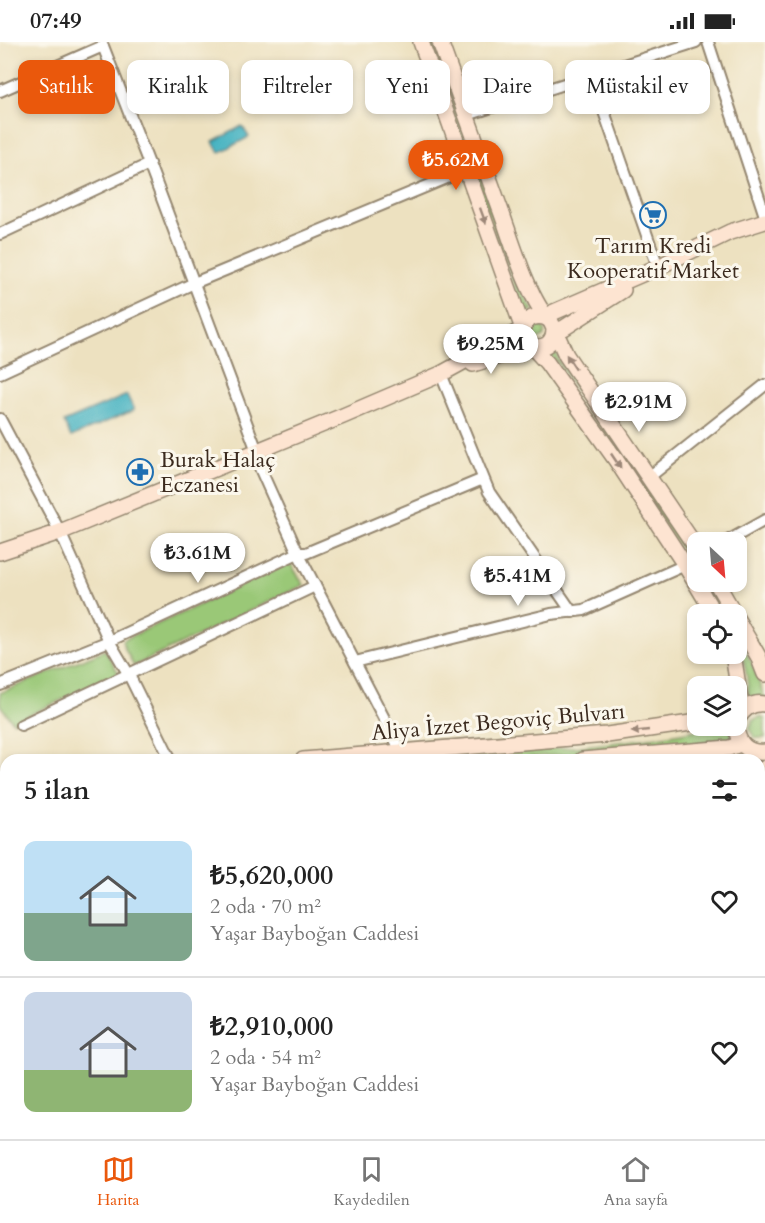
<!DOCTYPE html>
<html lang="tr">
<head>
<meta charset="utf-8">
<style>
  body { margin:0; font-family:Cardo,serif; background:#f6f6f6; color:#222; height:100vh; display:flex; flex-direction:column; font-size:22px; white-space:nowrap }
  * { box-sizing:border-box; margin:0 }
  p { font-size:20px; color:#767676 }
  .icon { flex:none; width:33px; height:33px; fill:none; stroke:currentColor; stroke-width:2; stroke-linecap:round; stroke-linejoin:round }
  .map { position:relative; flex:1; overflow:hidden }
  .side { position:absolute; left:0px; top:712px; width:765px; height:386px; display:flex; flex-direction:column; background:#fff; border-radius:18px 18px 0 0; box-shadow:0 3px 9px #0003 }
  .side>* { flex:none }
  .guide { position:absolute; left:18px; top:18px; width:729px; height:54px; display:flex; gap:12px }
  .needle { width:39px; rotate:154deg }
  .controls { position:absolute; left:687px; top:490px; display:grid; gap:12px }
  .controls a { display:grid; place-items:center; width:60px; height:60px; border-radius:12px; background:#fff; box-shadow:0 3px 9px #0003; font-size:30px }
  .price { position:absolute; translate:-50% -51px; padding:0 14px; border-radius:21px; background:#fff; color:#222; font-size:20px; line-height:39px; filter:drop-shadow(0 2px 3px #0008) }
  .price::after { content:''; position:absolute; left:50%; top:36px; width:18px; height:14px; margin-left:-9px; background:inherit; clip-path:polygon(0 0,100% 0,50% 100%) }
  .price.active { background:#ea580c; color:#fff }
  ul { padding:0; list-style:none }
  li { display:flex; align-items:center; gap:18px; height:150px; padding:0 24px }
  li+li { border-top:2px solid #e0e0e0 }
  li span { display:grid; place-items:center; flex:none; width:168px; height:120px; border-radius:12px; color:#555 }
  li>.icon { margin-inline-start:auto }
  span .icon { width:72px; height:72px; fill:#fffc; stroke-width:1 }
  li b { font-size:26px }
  h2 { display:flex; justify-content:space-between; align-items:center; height:72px; padding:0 24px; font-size:26px }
  .pill { padding:0 21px; border-radius:12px; background:#fff; box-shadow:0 3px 9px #0003; font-size:21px; line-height:54px }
  .pill.active { background:#ea580c; color:#fff }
  .status { display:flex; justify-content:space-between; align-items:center; height:42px; padding:0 30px; background:#fff; direction:ltr }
  .status svg { height:16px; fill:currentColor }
  .menu { display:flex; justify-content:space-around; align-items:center; height:84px; border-top:2px solid #e0e0e0; background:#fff; font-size:16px; color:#767676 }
  .menu a { display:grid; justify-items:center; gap:3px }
  .menu .active { color:#ea580c }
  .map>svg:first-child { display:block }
  .green { fill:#9ac877; stroke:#6a794a; stroke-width:1.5 }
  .water { fill:#45b2c1; stroke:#406e70; stroke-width:1.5 }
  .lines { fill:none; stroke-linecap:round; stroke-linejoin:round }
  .street-casing { stroke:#94866f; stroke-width:14 }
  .secondary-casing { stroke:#94866f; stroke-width:18 }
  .street { stroke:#fff; stroke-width:10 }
  .secondary { stroke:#fde4d1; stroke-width:15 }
  .oneway { fill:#9c8778 }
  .labels { text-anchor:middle; stroke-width:6; stroke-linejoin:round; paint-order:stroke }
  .poi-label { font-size:22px; fill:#3b2a1e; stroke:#fbf7ec }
  .street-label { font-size:22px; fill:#3b2a1e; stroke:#fbf7ec }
</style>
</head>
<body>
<div class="status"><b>07:49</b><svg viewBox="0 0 49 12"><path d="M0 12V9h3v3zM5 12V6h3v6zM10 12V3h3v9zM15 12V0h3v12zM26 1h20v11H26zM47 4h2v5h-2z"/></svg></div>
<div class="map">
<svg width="765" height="1097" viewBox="0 0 765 1097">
  <rect width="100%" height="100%" fill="#fbf7ec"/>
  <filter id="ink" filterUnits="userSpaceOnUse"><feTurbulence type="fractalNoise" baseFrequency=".0167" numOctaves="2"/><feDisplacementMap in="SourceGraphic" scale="12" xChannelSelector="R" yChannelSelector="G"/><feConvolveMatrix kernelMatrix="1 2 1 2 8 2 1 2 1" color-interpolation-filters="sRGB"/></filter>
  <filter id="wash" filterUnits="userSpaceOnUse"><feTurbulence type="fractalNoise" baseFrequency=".008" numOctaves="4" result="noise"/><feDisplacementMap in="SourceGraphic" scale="24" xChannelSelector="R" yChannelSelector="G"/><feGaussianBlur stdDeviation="1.35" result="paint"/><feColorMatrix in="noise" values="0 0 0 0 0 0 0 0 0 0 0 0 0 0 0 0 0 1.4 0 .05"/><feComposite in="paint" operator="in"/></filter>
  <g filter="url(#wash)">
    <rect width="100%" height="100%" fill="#ede1c0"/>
    <!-- green -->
    <g class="green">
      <path d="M429,0H433L519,244L533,268L524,272Z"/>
      <circle cx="538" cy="290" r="7"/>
      <path d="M554,304L559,319L692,514L697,524V531L591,370L557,320L545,309Z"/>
      <path d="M290,521L304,543L134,624L123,603V598Z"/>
      <path d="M736,593L751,619L765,657L749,660C748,647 748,634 744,621C741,611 737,604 736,593Z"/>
      <path d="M105,608L118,630L117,633L13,680L0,663V651Z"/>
      <path d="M760,675L765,677V696H755L749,687L753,678Z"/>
      <path d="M717,684H731L734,699L495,718H393C501,710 611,707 717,684Z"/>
    </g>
    <!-- water -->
    <g class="water">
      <path d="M242,84L249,95L219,111L213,100Z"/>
      <path d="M127,353L134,368L71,395L64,380Z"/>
    </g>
  </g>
  <g filter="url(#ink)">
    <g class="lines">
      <defs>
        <g id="street">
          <path d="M708,0L765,174"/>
          <path d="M591,32L658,225"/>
          <path d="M0,49L103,4L149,122L257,409L259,424L298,511L401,709"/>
          <path d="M467,73L696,0"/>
          <path d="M0,192L149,122"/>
          <path d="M0,331L194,241L466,128"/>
          <path d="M441,332L489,450L572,570"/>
          <path d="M0,377L60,490L109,599L129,633L171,718"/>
          <path d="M649,435L765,343"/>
          <path d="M724,501L765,478"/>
          <path d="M355,620L551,572L584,568L685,523"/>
          <path d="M0,643L109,599L298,511H306L483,437"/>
          <path d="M21,683L315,544"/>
          <path d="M759,929L765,926"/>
          <path d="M0,1024L6,1018"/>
          <path d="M0,1091L6,1086"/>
          <path d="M637,1092L642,1097"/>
          <path d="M72,1097L77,1092"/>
          <path d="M144,1097L149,1092"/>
          <path d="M160,1097L165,1092"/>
          <path d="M486,1097L493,1092"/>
        </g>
        <g id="secondary">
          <path d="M421,0L523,287L525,297L547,321L616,418L685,523L715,573"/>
          <path d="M440,0C461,57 481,115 502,172C512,200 530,261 551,280L566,313L698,508"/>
          <path d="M547,276L554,270L658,225L730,190L765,179"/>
          <path d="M554,290L564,286L623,248"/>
          <path d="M473,322L532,304C544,307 552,302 554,290"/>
          <path d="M0,510L60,490L343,374L441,332L523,287C526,276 536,272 547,276"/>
          <path d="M716,540L735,573"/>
          <path d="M736,576L758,614L765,632"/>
          <path d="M733,612L742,670"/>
          <path d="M738,676C744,666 753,660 765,662"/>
          <path d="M736,684C737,701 747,712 765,710"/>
          <path d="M303,718L607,693L698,680"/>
          <path d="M582,718L729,706L741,702"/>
          <path d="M759,794L761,734L765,726"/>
          <path d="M0,815L6,814"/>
          <path d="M0,849L6,848"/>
          <path d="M0,876L6,878"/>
          <path d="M372,1092L379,1097"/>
          <path d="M399,1092L406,1097"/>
          <path d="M731,1097L732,1092"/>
          <path d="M745,1097V1092"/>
        </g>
      </defs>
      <!-- street casing -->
      <use href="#street" class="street-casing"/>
      <!-- secondary casing -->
      <use href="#secondary" class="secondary-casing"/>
      <!-- street -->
      <use href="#street" class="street"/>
      <!-- secondary -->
      <use href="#secondary" class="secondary"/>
    </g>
    <!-- one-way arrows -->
    <defs><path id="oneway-solid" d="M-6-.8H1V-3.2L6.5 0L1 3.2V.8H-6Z" transform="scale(1.5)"/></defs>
    <g class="oneway">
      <use href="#oneway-solid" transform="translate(483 174) rotate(70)"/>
      <use href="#oneway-solid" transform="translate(571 320) rotate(-123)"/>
      <use href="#oneway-solid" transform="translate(616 419) rotate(56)"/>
      <use href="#oneway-solid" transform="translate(640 689) rotate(174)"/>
    </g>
  </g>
  <!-- icons -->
  <defs>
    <symbol id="supermarket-ring" viewBox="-11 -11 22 22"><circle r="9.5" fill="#fbf7ec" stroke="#1f6fb2" stroke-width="1.5"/><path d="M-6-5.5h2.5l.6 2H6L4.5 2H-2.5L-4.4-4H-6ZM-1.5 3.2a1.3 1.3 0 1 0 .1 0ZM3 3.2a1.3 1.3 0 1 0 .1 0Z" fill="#1f6fb2"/></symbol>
    <symbol id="pharmacy-ring" viewBox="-11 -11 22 22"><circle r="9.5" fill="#fbf7ec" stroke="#1f6fb2" stroke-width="1.5"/><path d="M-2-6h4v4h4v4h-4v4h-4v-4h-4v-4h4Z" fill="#1f6fb2"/></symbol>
  </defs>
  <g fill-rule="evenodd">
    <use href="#supermarket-ring" x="638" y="158" width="30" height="30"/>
    <use href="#pharmacy-ring" x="125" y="415" width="30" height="30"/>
  </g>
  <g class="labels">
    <!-- poi labels -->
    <g class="poi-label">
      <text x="653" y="211">Tarım Kredi<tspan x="653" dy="25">Kooperatif Market</tspan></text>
      <text x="160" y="425" text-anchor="start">Burak Halaç<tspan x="160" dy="25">Eczanesi</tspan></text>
    </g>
    <!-- street labels -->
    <g class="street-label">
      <text transform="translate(498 679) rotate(-5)" y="8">Aliya İzzet Begoviç Bulvarı</text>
    </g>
  </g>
</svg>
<div class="controls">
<a><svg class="needle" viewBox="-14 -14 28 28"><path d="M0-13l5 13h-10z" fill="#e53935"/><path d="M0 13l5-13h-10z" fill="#767676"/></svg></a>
<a><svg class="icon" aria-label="locate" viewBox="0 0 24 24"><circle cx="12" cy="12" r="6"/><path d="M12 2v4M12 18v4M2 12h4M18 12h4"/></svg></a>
<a><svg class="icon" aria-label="layers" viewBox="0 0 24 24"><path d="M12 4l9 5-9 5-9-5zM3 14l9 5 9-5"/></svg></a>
</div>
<b class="price active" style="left:456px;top:149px">₺5.62M</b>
<b class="price" style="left:491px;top:333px">₺9.25M</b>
<b class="price" style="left:639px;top:391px">₺2.91M</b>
<b class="price" style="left:198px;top:542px">₺3.61M</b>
<b class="price" style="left:518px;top:565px">₺5.41M</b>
<div class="guide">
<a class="pill active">Satılık</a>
<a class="pill">Kiralık</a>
<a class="pill">Filtreler</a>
<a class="pill">Yeni</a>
<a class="pill">Daire</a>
<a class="pill">Müstakil ev</a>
</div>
<section class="side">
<h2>5 ilan<svg class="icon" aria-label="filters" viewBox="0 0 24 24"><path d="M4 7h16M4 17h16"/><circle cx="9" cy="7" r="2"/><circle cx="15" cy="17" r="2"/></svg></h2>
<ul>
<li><span style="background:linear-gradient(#bfe0f5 60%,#7fa58c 0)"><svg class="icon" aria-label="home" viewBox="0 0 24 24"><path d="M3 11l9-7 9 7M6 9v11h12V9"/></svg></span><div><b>₺5,620,000</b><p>2 oda · 70 m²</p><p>Yaşar Bayboğan Caddesi</p></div><svg class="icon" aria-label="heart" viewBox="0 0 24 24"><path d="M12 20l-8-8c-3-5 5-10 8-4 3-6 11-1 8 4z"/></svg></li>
<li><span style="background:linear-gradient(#c9d6e8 65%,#8fb573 0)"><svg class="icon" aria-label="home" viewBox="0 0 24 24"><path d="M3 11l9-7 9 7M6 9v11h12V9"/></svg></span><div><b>₺2,910,000</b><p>2 oda · 54 m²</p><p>Yaşar Bayboğan Caddesi</p></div><svg class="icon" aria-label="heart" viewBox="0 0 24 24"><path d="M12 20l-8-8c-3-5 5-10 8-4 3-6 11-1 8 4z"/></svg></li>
</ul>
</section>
</div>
<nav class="menu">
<a class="active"><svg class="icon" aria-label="map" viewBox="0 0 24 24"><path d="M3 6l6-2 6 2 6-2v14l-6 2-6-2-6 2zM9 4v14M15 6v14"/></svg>Harita</a>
<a><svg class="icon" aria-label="saved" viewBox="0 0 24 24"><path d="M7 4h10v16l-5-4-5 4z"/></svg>Kaydedilen</a>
<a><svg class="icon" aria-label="home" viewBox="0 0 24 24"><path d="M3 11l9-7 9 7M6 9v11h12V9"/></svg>Ana sayfa</a>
</nav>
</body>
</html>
